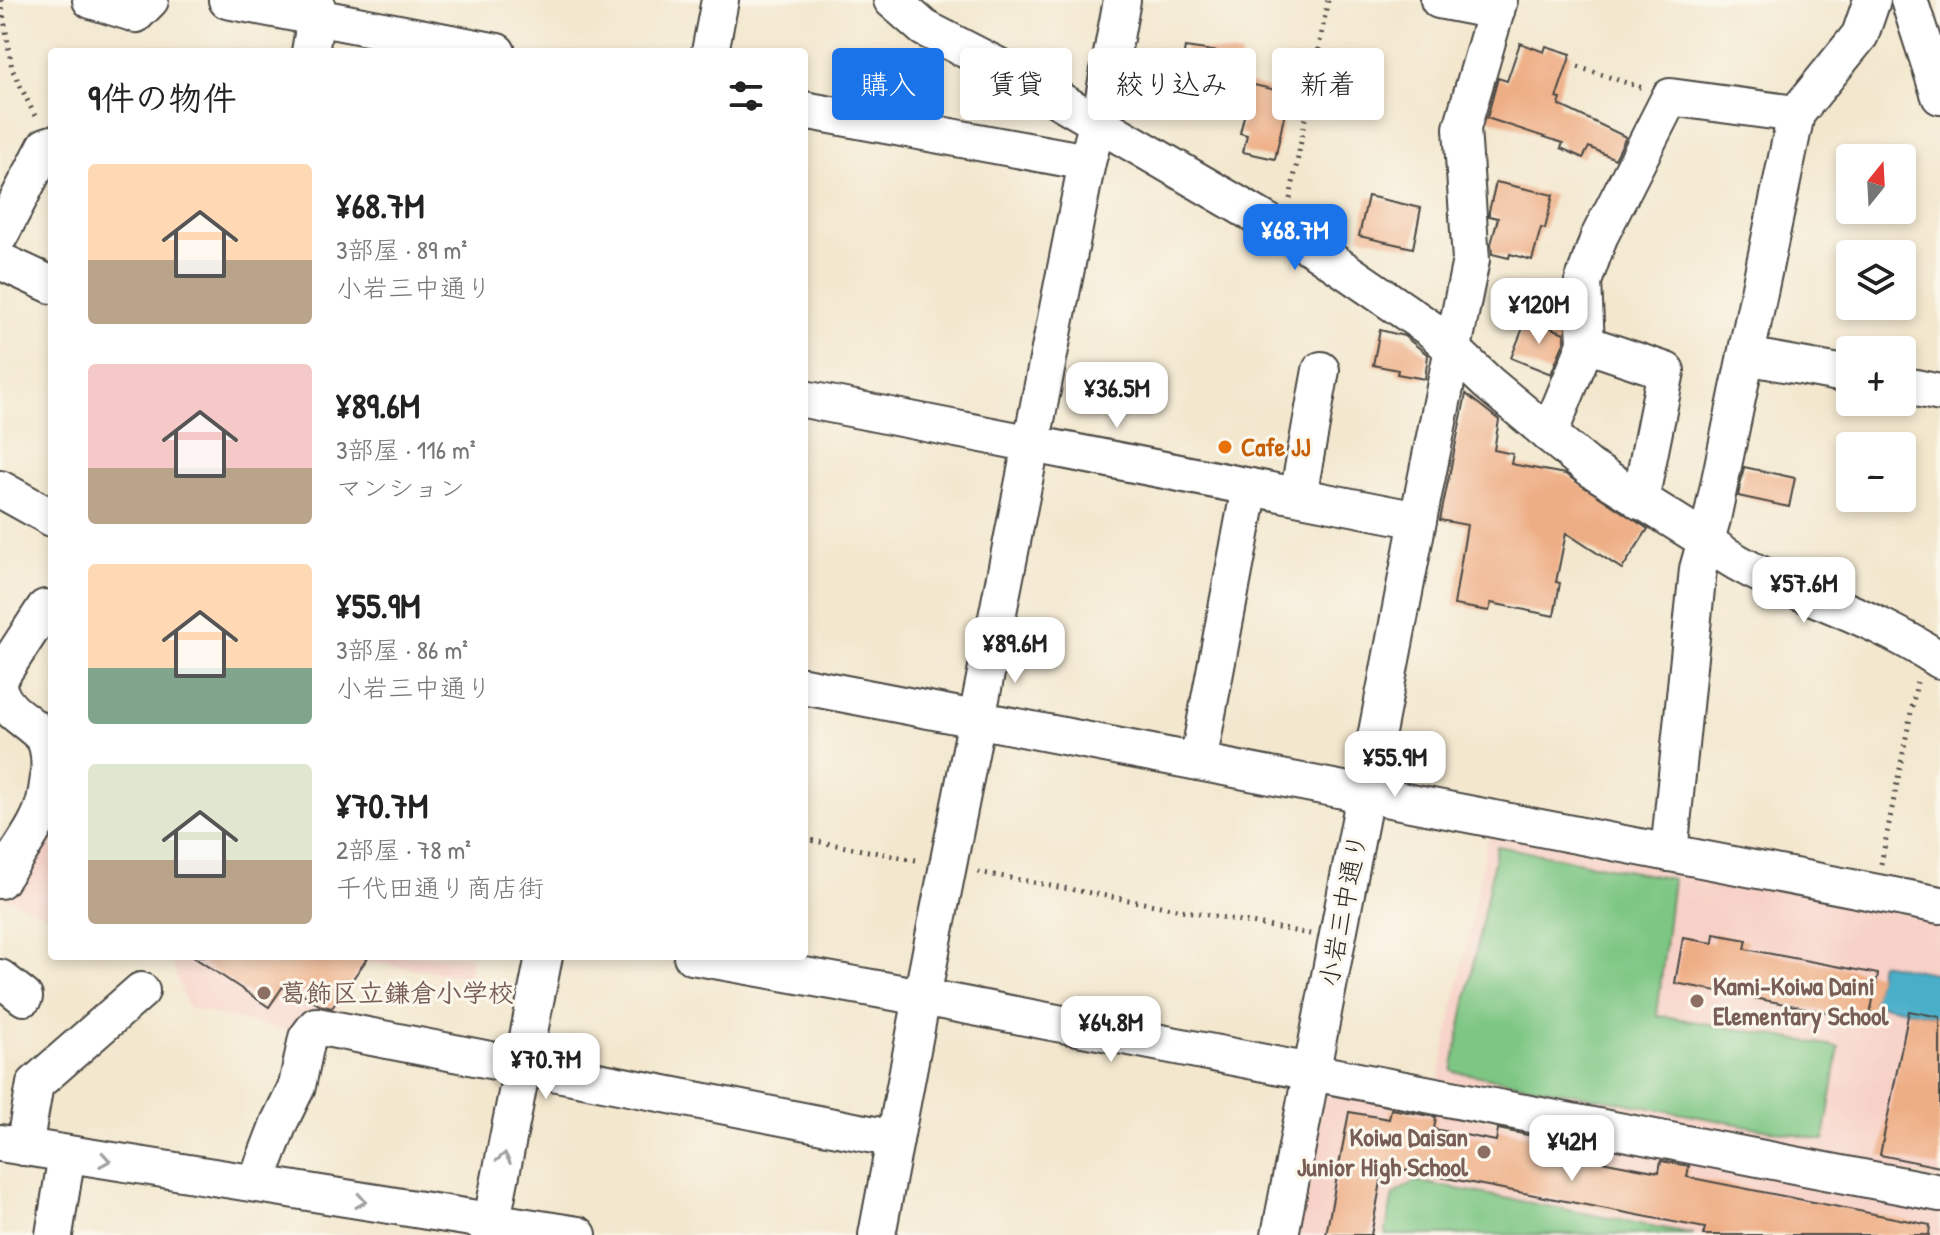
<!DOCTYPE html>
<html lang="ja">
<head>
<meta charset="utf-8">
<style>
  body { margin:0; font-family:"Patrick Hand","Klee One",sans-serif; background:#f6f6f6; color:#222; height:100vh; display:flex; flex-direction:column; font-size:30px; white-space:nowrap }
  * { box-sizing:border-box; margin:0 }
  p { font-size:26px; color:#767676 }
  .icon { flex:none; width:44px; height:44px; fill:none; stroke:currentColor; stroke-width:2; stroke-linecap:round; stroke-linejoin:round }
  .map { position:relative; flex:1; overflow:hidden }
  .drawer { position:absolute; left:48px; top:48px; width:760px; height:912px; display:flex; flex-direction:column; background:#fff; border-radius:8px; box-shadow:0 4px 12px #0003 }
  .drawer>* { flex:none }
  .guide { position:absolute; left:832px; top:48px; width:760px; height:72px; display:flex; gap:16px }
  .needle { width:52px; rotate:18deg }
  .tools { position:absolute; left:1836px; top:144px; display:grid; gap:16px }
  .tools a { display:grid; place-items:center; width:80px; height:80px; border-radius:8px; background:#fff; box-shadow:0 4px 12px #0003; font-size:40px }
  .price { position:absolute; translate:-50% -68px; padding:0 18px; border-radius:16px; background:#fff; color:#222; font-size:26px; line-height:52px; filter:drop-shadow(0 2px 4px #0008) }
  .price::after { content:''; position:absolute; left:50%; top:48px; width:24px; height:18px; margin-left:-12px; background:inherit; clip-path:polygon(0 0,100% 0,50% 100%) }
  .price.selected { background:#1a73e8; color:#fff }
  ul { padding:0; list-style:none }
  li { display:flex; align-items:center; gap:24px; height:200px; padding:0 40px }
  li span { display:grid; place-items:center; flex:none; width:224px; height:160px; border-radius:8px; color:#555 }
  li>.icon { margin-inline-start:auto }
  span .icon { width:96px; height:96px; fill:#fffc; stroke-width:1 }
  li b { font-size:34px }
  h2 { display:flex; justify-content:space-between; align-items:center; height:96px; padding:0 40px; font-size:34px }
  .chip { padding:0 28px; border-radius:8px; background:#fff; box-shadow:0 4px 12px #0003; font-size:28px; line-height:72px }
  .chip.selected { background:#1a73e8; color:#fff }
  .map>svg:first-child { display:block }
  .built { fill:#f7d1c7 }
  .green { fill:#7dc683; stroke:#547857; stroke-width:2 }
  .water { fill:#4aafc9; stroke:#3a6d7a; stroke-width:2 }
  .building { fill:#eeae85 }
  .lines { fill:none; stroke-linecap:round; stroke-linejoin:round }
  .minor-casing { stroke:#494743; stroke-width:40 }
  .path { stroke:#494743; stroke-width:5; stroke-dasharray:2 6; stroke-linecap:butt }
  .minor { stroke:#fff; stroke-width:36 }
  .oneway { stroke:#a0a0a0 }
  .food-dot { fill:#e8710a; stroke:#fbf7ec; stroke-width:3 }
  .education-dot { fill:#8d6e63; stroke:#fbf7ec; stroke-width:3 }
  .labels { text-anchor:middle; stroke-width:6; stroke-linejoin:round; paint-order:stroke }
  .food-label { font-size:26px; font-weight:bold; fill:#c56008; stroke:#fbf7ec; text-anchor:start }
  .street-label { font-size:26px; fill:#2b2b2b; stroke:#fbf7ec }
  .education-label { font-size:26px; font-weight:bold; fill:#785e54; stroke:#fbf7ec; text-anchor:start }
</style>
</head>
<body>
<div class="map">
<svg width="1940" height="1235" viewBox="0 0 1940 1235">
  <rect width="100%" height="100%" fill="#fbf7ec"/>
  <filter id="ink" filterUnits="userSpaceOnUse"><feTurbulence type="fractalNoise" baseFrequency=".0125" numOctaves="2"/><feDisplacementMap in="SourceGraphic" scale="16" xChannelSelector="R" yChannelSelector="G"/><feConvolveMatrix kernelMatrix="1 2 1 2 8 2 1 2 1" color-interpolation-filters="sRGB"/></filter>
  <filter id="wash" filterUnits="userSpaceOnUse"><feTurbulence type="fractalNoise" baseFrequency=".006" numOctaves="4" result="noise"/><feDisplacementMap in="SourceGraphic" scale="32" xChannelSelector="R" yChannelSelector="G"/><feGaussianBlur stdDeviation="1.8" result="paint"/><feColorMatrix in="noise" values="0 0 0 0 0 0 0 0 0 0 0 0 0 0 0 0 0 1.4 0 .05"/><feComposite in="paint" operator="in"/></filter>
  <g filter="url(#wash)">
    <rect width="100%" height="100%" fill="#f3e7ce"/>
    <!-- built -->
    <g class="built">
      <path d="M52,817V917L1,896Z"/>
      <path d="M1489,832L1940,920V1180L1438,1083Z"/>
      <path d="M164,956H472L468,977L367,962L331,1018L299,1034L188,1008L172,965Z"/>
      <path d="M1332,1090L1940,1208V1235H1297L1324,1097Z"/>
    </g>
    <!-- green -->
    <g class="green">
      <path d="M1497,846L1673,879L1657,1015L1839,1047L1824,1140L1452,1071Z"/>
      <path d="M1415,1181L1694,1234L1385,1235L1393,1195Z"/>
    </g>
    <!-- water -->
    <path class="water" d="M1880,963L1940,974V1017L1872,1003Z"/>
    <g id="blocks">
      <!-- building -->
      <g class="building">
        <path d="M1520,43L1544,52L1546,46L1571,54L1556,98L1561,99L1559,105L1626,137L1615,159L1589,147L1583,158L1561,148L1563,143L1487,118L1498,78L1507,81Z"/>
        <path d="M1185,47L1241,55L1237,81L1289,93L1275,159L1243,152L1247,135L1240,133L1246,108L1200,100L1201,95L1178,92Z"/>
        <path d="M1496,182L1553,195L1545,229L1541,228L1532,260L1510,254L1509,258L1492,254L1491,244L1498,218L1489,216V211Z"/>
        <path d="M1368,196L1421,208L1413,248L1359,236Z"/>
        <path d="M1527,318L1564,333L1565,340L1551,374L1511,358Z"/>
        <path d="M1380,330L1404,336L1428,355L1425,379L1397,374L1398,370L1373,365Z"/>
        <path d="M1466,394L1499,420L1494,450L1513,454L1511,464L1565,474L1648,529L1622,569L1566,533L1556,582L1560,583L1554,616L1491,603L1489,611L1454,605L1467,525L1440,520Z"/>
        <path d="M1744,467L1795,478L1789,507L1738,496Z"/>
        <path d="M1714,934L1747,940L1745,949L1878,974L1869,1020L1675,983L1683,938L1713,943Z"/>
        <path d="M192,956H369L332,1008L319,1005L286,982L269,1007Z"/>
        <path d="M1909,1011L1940,1017V1167L1880,1155Z"/>
        <path d="M1391,1109L1436,1117L1434,1129L1496,1141L1498,1129L1582,1146L1580,1157L1659,1172L1661,1161L1689,1166L1687,1177L1930,1225L1929,1235H1703L1705,1228L1384,1166L1371,1235H1326L1349,1112L1389,1119Z"/>
      </g>
    </g>
  </g>
  <g filter="url(#ink)">
    <use href="#blocks" fill-opacity="0" stroke="#494743" stroke-width="2"/>
    <g class="lines">
      <defs>
        <g id="minor">
          <path d="M91,0L136,14L150,0"/>
          <path d="M227,0L497,52"/>
          <path d="M892,0L924,28L1021,78L1314,249L1432,330L1488,383L1590,468L1705,540C1737,567 1775,581 1813,597C1857,615 1901,634 1940,660"/>
          <path d="M1439,0L1496,11"/>
          <path d="M1909,0L1940,96"/>
          <path d="M310,52L316,17V0"/>
          <path d="M710,52L720,0"/>
          <path d="M804,110L1087,162"/>
          <path d="M0,235L46,146L52,144"/>
          <path d="M0,261L52,285"/>
          <path d="M1586,344L1666,371L1640,501"/>
          <path d="M1746,356L1850,375"/>
          <path d="M1902,385L1940,393"/>
          <path d="M804,399L1418,520"/>
          <path d="M1549,434L1586,344L1583,282L1599,237L1670,97L1796,114"/>
          <path d="M0,489L52,518"/>
          <path d="M1298,496L1321,370"/>
          <path d="M0,677L45,608"/>
          <path d="M804,686L1940,905"/>
          <path d="M0,693C8,714 30,721 43,737C56,755 47,804 37,822C27,842 12,861 0,880"/>
          <path d="M1198,762L1250,487"/>
          <path d="M1669,853L1698,569L1712,519L1796,114L1860,35L1872,0"/>
          <path d="M692,956L922,997L1940,1193"/>
          <path d="M0,978L24,997"/>
          <path d="M0,1143L578,1235"/>
          <path d="M24,1147L35,1084L141,991"/>
          <path d="M256,1183L279,1123L297,1086L307,1038L316,1026L895,1139"/>
          <path d="M54,1235L67,1154"/>
          <path d="M489,1235L544,956"/>
          <path d="M877,1235L922,997L1087,162L1103,103L1122,0"/>
          <path d="M1280,1235L1418,520L1471,260L1462,128L1499,0"/>
        </g>
      </defs>
      <!-- minor casing -->
      <use href="#minor" class="minor-casing"/>
      <!-- path -->
      <g class="path">
        <path d="M1,0L12,69L37,120"/>
        <path d="M1578,67L1643,88"/>
        <path d="M1290,199L1328,0"/>
        <path d="M804,839L921,861"/>
        <path d="M1881,864L1917,682"/>
        <path d="M978,872L1310,934"/>
      </g>
      <!-- minor -->
      <use href="#minor" class="minor"/>
    </g>
    <!-- one-way arrows -->
    <defs><path id="oneway-chevron" d="M-2-3.5L2.5 0L-2 3.5" fill="none" stroke-width="1.6" stroke-linecap="round" stroke-linejoin="round" transform="scale(2)"/></defs>
    <g class="oneway">
      <use href="#oneway-chevron" transform="translate(504 1158) rotate(-79)"/>
      <use href="#oneway-chevron" transform="translate(105 1160) rotate(9)"/>
      <use href="#oneway-chevron" transform="translate(361 1201) rotate(9)"/>
    </g>
  </g>
  <!-- markers -->
  <circle class="food-dot" cx="1225" cy="447" r="8"/>
  <g class="education-dot">
    <circle cx="264" cy="993" r="8"/>
    <circle cx="1697" cy="1001" r="8"/>
    <circle cx="1484" cy="1152" r="8"/>
  </g>
  <g class="labels">
    <!-- food labels -->
    <g class="food-label">
      <text x="1241" y="456">Cafe JJ</text>
    </g>
    <!-- street labels -->
    <g class="street-label">
      <text transform="translate(1343 910) rotate(-79)" y="9">小岩三中通り</text>
    </g>
    <!-- education labels -->
    <g class="education-label">
      <text x="1713" y="995">Kami-Koiwa Daini<tspan x="1713" dy="30">Elementary School</tspan></text>
      <text x="280" y="1002">葛飾区立鎌倉小学校</text>
      <text x="1468" y="1146" text-anchor="end">Koiwa Daisan<tspan x="1468" dy="30">Junior High School</tspan></text>
    </g>
  </g>
</svg>
<div class="tools">
<a><svg class="needle" viewBox="-14 -14 28 28"><path d="M0-13l5 13h-10z" fill="#e53935"/><path d="M0 13l5-13h-10z" fill="#767676"/></svg></a>
<a><svg class="icon" aria-label="layers" viewBox="0 0 24 24"><path d="M12 4l9 5-9 5-9-5zM3 14l9 5 9-5"/></svg></a>
<a>+</a>
<a>−</a>
</div>
<b class="price selected" style="left:1295px;top:272px">¥68.7M</b>
<b class="price" style="left:1539px;top:346px">¥120M</b>
<b class="price" style="left:1117px;top:430px">¥36.5M</b>
<b class="price" style="left:1804px;top:625px">¥57.6M</b>
<b class="price" style="left:1015px;top:685px">¥89.6M</b>
<b class="price" style="left:1395px;top:799px">¥55.9M</b>
<b class="price" style="left:1111px;top:1064px">¥64.8M</b>
<b class="price" style="left:546px;top:1101px">¥70.7M</b>
<b class="price" style="left:1572px;top:1183px">¥42M</b>
<div class="guide">
<a class="chip selected">購入</a>
<a class="chip">賃貸</a>
<a class="chip">絞り込み</a>
<a class="chip">新着</a>
</div>
<section class="drawer">
<h2>9件の物件<svg class="icon" aria-label="filters" viewBox="0 0 24 24"><path d="M4 7h16M4 17h16"/><circle cx="9" cy="7" r="2"/><circle cx="15" cy="17" r="2"/></svg></h2>
<ul>
<li><span style="background:linear-gradient(#ffd9b3 60%,#b9a48a 0)"><svg class="icon" aria-label="home" viewBox="0 0 24 24"><path d="M3 11l9-7 9 7M6 9v11h12V9"/></svg></span><div><b>¥68.7M</b><p>3部屋 · 89 m²</p><p>小岩三中通り</p></div></li>
<li><span style="background:linear-gradient(#f6c9c9 65%,#b9a48a 0)"><svg class="icon" aria-label="home" viewBox="0 0 24 24"><path d="M3 11l9-7 9 7M6 9v11h12V9"/></svg></span><div><b>¥89.6M</b><p>3部屋 · 116 m²</p><p>マンション</p></div></li>
<li><span style="background:linear-gradient(#ffd9b3 65%,#7fa58c 0)"><svg class="icon" aria-label="home" viewBox="0 0 24 24"><path d="M3 11l9-7 9 7M6 9v11h12V9"/></svg></span><div><b>¥55.9M</b><p>3部屋 · 86 m²</p><p>小岩三中通り</p></div></li>
<li><span style="background:linear-gradient(#dfe7d0 60%,#b9a48a 0)"><svg class="icon" aria-label="home" viewBox="0 0 24 24"><path d="M3 11l9-7 9 7M6 9v11h12V9"/></svg></span><div><b>¥70.7M</b><p>2部屋 · 78 m²</p><p>千代田通り商店街</p></div></li>
</ul>
</section>
</div>
</body>
</html>
